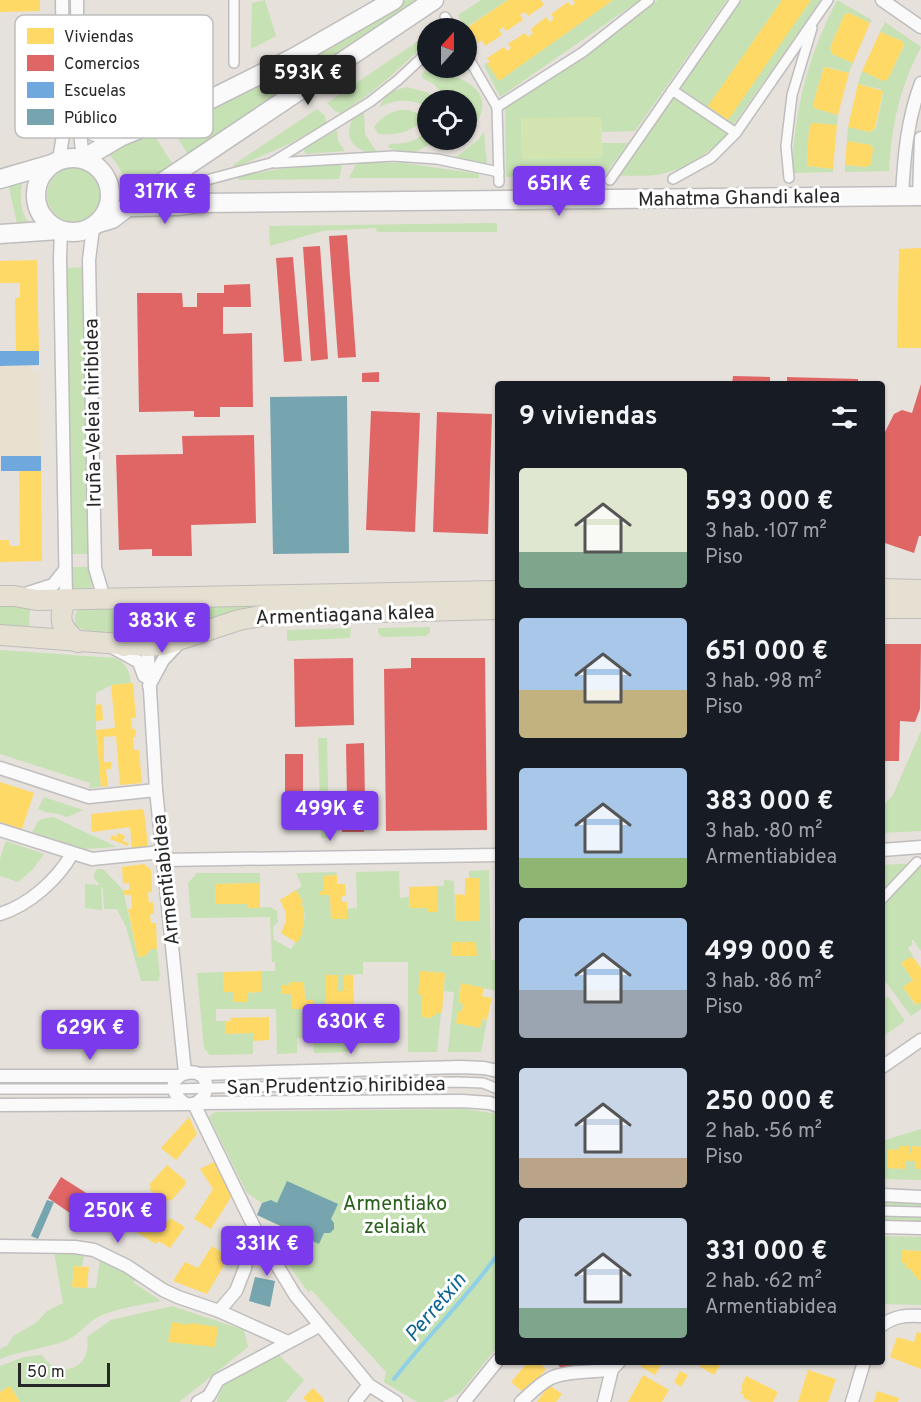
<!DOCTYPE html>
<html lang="es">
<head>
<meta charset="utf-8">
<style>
  body { margin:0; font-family:Overpass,sans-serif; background:#20242c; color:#f1f3f6; height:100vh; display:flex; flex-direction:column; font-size:22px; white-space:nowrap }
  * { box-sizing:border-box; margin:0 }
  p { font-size:20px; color:#9ea1a6 }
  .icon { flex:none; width:33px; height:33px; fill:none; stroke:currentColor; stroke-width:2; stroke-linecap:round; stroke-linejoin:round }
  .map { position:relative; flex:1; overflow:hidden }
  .drawer { position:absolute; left:495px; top:381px; width:390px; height:984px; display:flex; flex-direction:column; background:#171b24; border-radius:6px; box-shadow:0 2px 4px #0004 }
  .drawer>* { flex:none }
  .needle { width:39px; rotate:21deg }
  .buttons { position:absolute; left:417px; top:18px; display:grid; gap:12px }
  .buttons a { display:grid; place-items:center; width:60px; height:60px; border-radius:50%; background:#171b24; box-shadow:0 2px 4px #0004; font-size:30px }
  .scale { position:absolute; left:18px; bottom:15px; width:92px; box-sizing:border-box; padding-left:6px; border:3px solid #272727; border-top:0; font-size:16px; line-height:21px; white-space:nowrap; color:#272727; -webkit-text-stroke:4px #fff; paint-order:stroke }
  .price { position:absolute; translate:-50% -51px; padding:0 14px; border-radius:6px; background:#7c3aed; color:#fff; font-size:20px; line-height:39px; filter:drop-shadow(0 2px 3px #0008) }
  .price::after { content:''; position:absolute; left:50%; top:36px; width:18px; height:14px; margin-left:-9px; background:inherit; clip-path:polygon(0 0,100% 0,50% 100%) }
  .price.active { background:#222; color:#fff }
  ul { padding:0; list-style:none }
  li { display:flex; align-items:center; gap:18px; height:150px; padding:0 24px }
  li span { display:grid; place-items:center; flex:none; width:168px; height:120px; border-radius:6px; color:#555 }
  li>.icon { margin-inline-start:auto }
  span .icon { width:72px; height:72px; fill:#fffc; stroke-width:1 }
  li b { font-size:26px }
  h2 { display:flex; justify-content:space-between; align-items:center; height:72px; padding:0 24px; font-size:26px }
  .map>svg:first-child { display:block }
  .education { fill:#e9e0cf }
  .green { fill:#c6e1b3 }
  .pitch { fill:#d2e5b1 }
  .homes { fill:#ffd966 }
  .shops { fill:#e06666 }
  .schools { fill:#6fa8dc }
  .public { fill:#76a5af }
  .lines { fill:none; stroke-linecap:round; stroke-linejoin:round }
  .stream { stroke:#8ed0e8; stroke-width:4 }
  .pedestrian-casing { stroke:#bfbdbd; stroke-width:12 }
  .minor-casing { stroke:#bfbdbd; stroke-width:15 }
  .secondary-casing { stroke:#bfbdbd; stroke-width:21 }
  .primary-casing { stroke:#bfbdbb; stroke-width:22 }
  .pedestrian { stroke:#fbfafa; stroke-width:9 }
  .minor { stroke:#fbfafa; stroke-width:12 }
  .secondary { stroke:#fbfafa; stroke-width:18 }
  .primary { stroke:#e5e0d2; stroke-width:20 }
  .labels { text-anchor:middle; stroke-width:6; stroke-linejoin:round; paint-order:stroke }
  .street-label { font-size:20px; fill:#272727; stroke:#fff }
  .park-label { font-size:20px; fill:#276119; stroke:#fff }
  .water-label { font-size:21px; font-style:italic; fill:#0d6394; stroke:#fff }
  .key { fill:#fff; stroke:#bebebe; stroke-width:1.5 }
  .key-label { font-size:16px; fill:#272727 }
</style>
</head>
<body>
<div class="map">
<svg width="921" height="1402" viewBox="0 0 921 1402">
  <rect width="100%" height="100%" fill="#e6e1db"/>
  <!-- education -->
  <path class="education" d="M32,365V373H40L41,456H0V366Z"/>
  <!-- green -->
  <g class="green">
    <path d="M265,0L276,36L251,49L252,3Z"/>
    <path d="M406,0H422L309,76L301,61Z"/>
    <path d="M481,0H508L465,28L458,15Z"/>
    <path d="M613,0H640L500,97L484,65L487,63L500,80Z"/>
    <path d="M658,0H727L635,131L602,132L601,118L521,119L522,159L602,157V143H628L604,176L506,177L505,107L595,48Z"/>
    <path d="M742,0H782L709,106L811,0H821L732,127L679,90Z"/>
    <path d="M837,0L872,20L870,23L849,13L844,15L830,48L833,54L853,63L849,73L827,67H824L813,104L814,108L838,115L837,125L811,124L809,128L807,162L808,166L833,169V172L792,173C795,107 807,59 837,0Z"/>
    <path d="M885,22L921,47C899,89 892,124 889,171L845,172V165L866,167L871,163L873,149L871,145L847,141L848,127L870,132L876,128L883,94L880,89L858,84L862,71L883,81L888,79L904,46L902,41L880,32Z"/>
    <path d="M427,35V42C401,67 373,94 341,113L335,111L327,103Z"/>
    <path d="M289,67L298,83L189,156L177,137L172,124Z"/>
    <path d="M425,71C464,73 506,95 467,134L466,100H447L434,84L422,78V74Z"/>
    <path d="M407,87L429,93L431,100H428L427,106C408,99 398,99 379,107L388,92Z"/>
    <path d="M675,95L730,132C710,152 689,168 661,174C647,177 631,175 617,176Z"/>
    <path d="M317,109L325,116L326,123L289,144L234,168L233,165Z"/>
    <path d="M362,110L364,112L365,134L376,151L374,154C356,151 343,139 352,120C354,115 356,112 362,110Z"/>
    <path d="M400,110H409L419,114L417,125C404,134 394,135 378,134L374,127C382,117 388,113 400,110Z"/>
    <path d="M427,127L428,140H434C421,153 405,156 388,147L390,144C406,143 419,143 427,127Z"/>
    <path d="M337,130L338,141L345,151L306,154L304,151L305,148Z"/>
    <path d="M152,132L174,166C161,175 141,196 126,186C123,172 117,162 106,151Z"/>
    <path d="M484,132L487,164L455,158L478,140Z"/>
    <path d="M357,162L405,163L479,174V178H349Z"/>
    <path d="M338,163L342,166L339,179L238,180V177L273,170Z"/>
    <circle cx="74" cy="195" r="27"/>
    <path d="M18,180L22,183C20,198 20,211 29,224L18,228L8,183Z"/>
    <path d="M497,223V232H377L376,228L323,231L270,246L269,226Z"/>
    <path d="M84,267L89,554H71L67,268Z"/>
    <path d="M72,567H88L92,585L90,590H74L72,587Z"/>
    <path d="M238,603L295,607L151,638L155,623L151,607Z"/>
    <path d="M82,605L126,607L135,615V626C119,640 93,635 75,626V614Z"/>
    <path d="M30,606L29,630L0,627V607Z"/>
    <path d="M430,627V632L426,636L382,637L378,633V628Z"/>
    <path d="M351,628L350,638L287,641V630Z"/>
    <path d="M0,650L115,658C127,663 129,671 131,683L112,685L96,693V730L101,787L89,788L90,783L0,754Z"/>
    <path d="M921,731V831L882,833V807L893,795Z"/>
    <path d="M318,738H327L329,838H321Z"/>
    <path d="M44,797L83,810L67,817C57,812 47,814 38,809Z"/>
    <path d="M53,817L117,847L85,849L32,832L39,820Z"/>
    <path d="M6,841L44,854L33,869L18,882L0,876V859Z"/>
    <path d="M921,863V951L913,940H911L913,944L908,948L914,958L912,959L910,957L901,963L913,980L903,987L915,1005L921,1002V1009L911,1016L882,977V865Z"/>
    <path d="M97,869H103L123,890L138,957L145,956L151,949H157L160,976L158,981H141L126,927L117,909H104L103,889L101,886L102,910L85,908V884L100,885L94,878V874Z"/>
    <path d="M489,870L491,960H498V991L461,984L459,993L461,994L463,1004L462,1012H458L456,1022L487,1020L481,1052H448L454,992L444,991L445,973L420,971L419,994H422L421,1017L431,1018L432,1016H436V1013H441L437,1052H408V962H363V974L344,975V991H338L337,975H326V1006H354V1052L314,1053L313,1000H305L304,982H289V985H282L291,994V1009H304V1038H297V1053L277,1054L276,1009H216V1021H225L226,1034L253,1033V1054L210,1055L204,1048L197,973L223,972L224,992H234V1002H247V993L261,992V971H275V962H272L270,917L191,918L188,883L197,873H260V883L215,884V904H247V908L270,907L277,911L278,922L273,927L274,940L291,949L303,932L301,931C306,922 306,912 301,903L303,902L296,890L302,886L296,873L336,872L337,875L324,876V891L319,892L320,895H330L331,919H347V909L357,908L356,872L399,871L400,898L409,897L410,908H428V912H437V886H444V880L454,881L455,921H479L480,878H469V871Z"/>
    <path d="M888,996L905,1021L882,1037V1000Z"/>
    <path d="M464,1109L498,1114V1346L460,1393L442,1402H417L384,1382L386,1372L315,1294L311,1290L308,1292L282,1255L294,1232L257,1215L262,1203L247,1193L209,1117L215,1112Z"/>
    <path d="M921,1129V1147L912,1146V1153H909V1146H899V1149L888,1150L887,1167L905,1169V1161H916V1169H921V1180L882,1179V1141Z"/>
    <path d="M882,1202L921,1203V1224L882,1223Z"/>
    <path d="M882,1236L921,1237V1251L902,1250V1262L905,1263V1267L909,1268L914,1273V1276L918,1277V1280H921V1305L882,1304L884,1244L882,1243Z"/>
    <path d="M54,1252L85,1253L82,1266H74L72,1287L96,1288L100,1259L124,1269L135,1277L134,1283L161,1301C141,1305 109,1309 93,1320C84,1327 78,1335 67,1340C46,1349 22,1350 0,1359V1349L8,1345L13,1336L36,1323L47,1311L63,1303Z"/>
    <path d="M172,1306L244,1330L248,1347L179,1402H20L10,1386L0,1392V1366L24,1357L42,1355C58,1381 93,1369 87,1337L111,1320Z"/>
    <path d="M277,1353L304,1380L286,1402H217C220,1376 256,1365 277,1353Z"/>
  </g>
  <!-- pitch -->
  <path class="pitch" d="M601,117L602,158L522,159L521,118Z"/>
  <!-- homes -->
  <g class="homes">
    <path d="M0,0H40V11L0,12Z"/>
    <path d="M508,0H541L544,5L528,16L525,12L520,15L523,20L506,31L503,27L499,30L502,35L485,46L482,40L479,43L468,27Z"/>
    <path d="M573,0H613L499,81L487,63L490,62L487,58L504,47L507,51L511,48L508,44L525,33L528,37L533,33L531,29L546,17L550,22L554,18L551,14L568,2L571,6L575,3Z"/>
    <path d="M782,0H811L728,120L708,106Z"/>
    <path d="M849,13L870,23L853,63L832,54L830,48L844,15Z"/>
    <path d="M880,32L902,41L904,45L888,79L883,81L862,71Z"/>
    <path d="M824,67L849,73L838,115L814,108L813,104Z"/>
    <path d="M858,84L883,91L875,128L870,132L848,127Z"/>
    <path d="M814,123L837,125L833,169L808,166L807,162L809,128L811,124Z"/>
    <path d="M847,141L871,145L873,149L871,163L869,166L866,167L845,165Z"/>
    <path d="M921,248V348H897L899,249Z"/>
    <path d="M37,260L39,351H16L15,298H20V283H0V261Z"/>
    <path d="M19,471H41L42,561L0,562V540H9V546H20Z"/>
    <path d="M133,683L136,718H131L132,729H135L136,737H133L134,750H139L142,783L120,785L116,736L104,737V762H111V769H106L108,786L101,787L96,730L115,728L111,685Z"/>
    <path d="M102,704L103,720L96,721L95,705Z"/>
    <path d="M0,782L34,793L22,829L0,822Z"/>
    <path d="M142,809L144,811L148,846L132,848L130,827L92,832L91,814Z"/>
    <path d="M118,833L125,836L123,841L129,843L128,846L110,839L112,835L116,837Z"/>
    <path d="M144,864L151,870L152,892H148L149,903L153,902L154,914H150L151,923H156L157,949H151L145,956L138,957L128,909H132L131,895H123V890H129V883L123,884L122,867Z"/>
    <path d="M337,875V884H345L346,896H342V902H347V919H331L330,895H319V891H324V876Z"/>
    <path d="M465,878H480V921H455V894L465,895Z"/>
    <path d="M260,883V908H247V904H215V884Z"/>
    <path d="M437,886L438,912H428V908H409V887Z"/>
    <path d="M296,890L303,902L301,903L304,910V925L301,931L303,932L297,943L281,933L286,921V913L280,900Z"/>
    <path d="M451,942H476L477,956H451Z"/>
    <path d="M910,957L912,959L914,958L921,968V1002L916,1005L903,987L913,980L901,963Z"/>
    <path d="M261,971V992L247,993L248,1002H234V992H224L223,972Z"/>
    <path d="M420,971L445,973L442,1013H436V1016H432V1018L421,1017L422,994H418Z"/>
    <path d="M326,975H337L338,991H344V975H353L354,1006H326Z"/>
    <path d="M289,982H304L305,1000H313V1009H291V994H282V985H289Z"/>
    <path d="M461,983L484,988L482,996L492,998L487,1020L482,1019L480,1028L456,1023L458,1011L462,1012L463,1004L459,1003Z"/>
    <path d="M269,1017V1040L253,1041V1033L225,1034V1021H231L230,1018Z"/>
    <path d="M189,1117L197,1134L176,1160L161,1148Z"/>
    <path d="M899,1146H909V1153H912V1146L921,1147V1169H916V1161H905V1169L887,1168V1150L899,1149Z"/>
    <path d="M216,1161L233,1194L211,1229L194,1219L213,1189L200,1169Z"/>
    <path d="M167,1165L186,1181L185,1185L171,1201L169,1199L165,1203L149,1189L151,1187L149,1185Z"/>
    <path d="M131,1193L147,1204L145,1207L165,1222H167L170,1218L185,1227L170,1248L158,1241L156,1244L128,1227L129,1223L121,1216Z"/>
    <path d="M212,1246L229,1257L207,1294L173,1281L185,1262L198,1268Z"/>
    <path d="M902,1250L921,1251V1280H918V1277L914,1276V1273L909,1268H905V1263H902Z"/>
    <path d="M74,1266L89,1267L87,1288L72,1287Z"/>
    <path d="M172,1322L189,1325L190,1323L218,1327L215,1347L168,1342Z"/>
    <path d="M917,1332L921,1333V1369L890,1357L897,1337L914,1342Z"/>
    <path d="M528,1362H538L546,1369L533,1385L531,1383L523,1392L511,1382Z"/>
    <path d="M643,1362H663L655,1375L640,1366Z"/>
    <path d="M702,1362H722L714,1375L699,1366Z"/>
    <path d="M808,1370L836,1379L828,1402H798Z"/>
    <path d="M680,1371L688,1375L681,1387L674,1382Z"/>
    <path d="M643,1375L669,1390L662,1402H628Z"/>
    <path d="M746,1376L778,1392L773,1402H752L743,1398L744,1395L740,1393L743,1388L741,1387Z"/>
    <path d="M549,1385L562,1394L556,1402H537Z"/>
    <path d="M10,1386L20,1402H0V1392Z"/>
    <path d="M313,1388L323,1398L324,1402H307L303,1398Z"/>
    <path d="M877,1391L899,1398L898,1402H874Z"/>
  </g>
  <!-- shops -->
  <g class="shops">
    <path d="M347,235L356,357L338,358L329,236Z"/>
    <path d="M320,246L328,359L311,361L303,247Z"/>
    <path d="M293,257L302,361L284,362L276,258Z"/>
    <path d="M250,284L251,307H223V334L252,333L253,407H220V417H194V411L139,412L137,293H182L183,307H197V293H224V285Z"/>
    <path d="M379,372V382H362V373Z"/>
    <path d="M733,376L770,377V384H732Z"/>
    <path d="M787,377L858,379V384H787Z"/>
    <path d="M507,381L549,382V384H507Z"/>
    <path d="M921,384V536H919L914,553L882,542V505L885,495L882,494V438L894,414L902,410L912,413Z"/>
    <path d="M371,411L420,413L415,532L366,530Z"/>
    <path d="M437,412L492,414L488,534L433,532Z"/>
    <path d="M254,435L256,523L191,525L192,556H152V549L119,550L116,455L183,454L182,436Z"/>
    <path d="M882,644H921L920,709L915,722L900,721L899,761H882Z"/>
    <path d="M353,658L354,725L295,727L294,659Z"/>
    <path d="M411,658H485L487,830L386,831L384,669L411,668Z"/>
    <path d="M364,743L365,800H347L346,744Z"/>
    <rect x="285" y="754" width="18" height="64"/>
    <rect x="342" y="806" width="22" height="26"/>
    <path d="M61,1177L110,1208L95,1230L48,1198Z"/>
    <path d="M556,1362H584L565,1373Z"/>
  </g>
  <!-- schools -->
  <g class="schools">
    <path d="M0,351H39V365L0,366Z"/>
    <rect x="1" y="456" width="40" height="15"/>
  </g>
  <!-- public -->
  <g class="public">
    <path d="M347,396L349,553L273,554L270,397Z"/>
    <path d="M287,1181L338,1204L331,1219L334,1223V1229L330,1233H324L319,1244L257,1215L262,1203L271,1200L277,1203Z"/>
    <path d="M47,1200L54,1202L38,1239L31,1236Z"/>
    <path d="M255,1277L275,1281L270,1307L249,1301Z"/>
  </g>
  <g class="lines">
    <!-- stream -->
    <path class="stream" d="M394,1379C427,1336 467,1298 498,1254"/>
    <defs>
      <g id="pedestrian">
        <path d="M445,17L452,28"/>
        <path d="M466,54L497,107"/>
        <path d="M234,63V0"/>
        <path d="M672,90L736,133"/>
        <path d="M274,163L393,156L437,159L499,172"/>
        <path d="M789,178L786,146L792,95L812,28"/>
        <path d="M673,179L711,158L736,133L828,0"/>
        <path d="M610,180L735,0"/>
        <path d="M199,182L271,163L370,102L398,80L428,52"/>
        <path d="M499,182L497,107L583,52L649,0"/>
        <path d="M882,899L917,862"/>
        <path d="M0,1089H174L456,1082L483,1083L498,1089"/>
        <path d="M882,1211L921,1212"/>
      </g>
      <g id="minor">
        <path d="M77,0L78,115L83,159"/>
        <path d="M882,0L921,27"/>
        <path d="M80,125C92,137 102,138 119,137"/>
        <path d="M59,160L64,129L62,0"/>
        <path d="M902,196C904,157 907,120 921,83"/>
        <path d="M919,196L921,138"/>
        <path d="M93,228L89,260L95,568L104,598"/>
        <path d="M61,231L60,258L66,599"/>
        <path d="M28,593L53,585L65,570"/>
        <path d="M147,639L156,790L185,1073"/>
        <path d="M112,647L139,662L144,676"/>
        <path d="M149,686L163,660L180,642"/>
        <path d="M0,768L89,797L156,790"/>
        <path d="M0,830L92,859L162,852"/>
        <path d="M882,850L921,847"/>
        <path d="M163,860L498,855"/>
        <path d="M0,914C29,905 57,880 72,854"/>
        <path d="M882,1067L921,1040"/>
        <path d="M199,1074L460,1067L484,1068L498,1071"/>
        <path d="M0,1076H179"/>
        <path d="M197,1103L462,1101L490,1103L498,1106"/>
        <path d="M194,1104L254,1227L295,1295L369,1385L396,1402"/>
        <path d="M0,1105L194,1104C200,1101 205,1097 206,1090C210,1057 150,1076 184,1103"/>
        <path d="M882,1195L921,1197"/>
        <path d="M882,1227L921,1228"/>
        <path d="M0,1246L75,1247L94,1250L127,1266L163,1290L178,1297L219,1311L288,1342"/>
        <path d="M219,1311L236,1291L245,1268L254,1227"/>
        <path d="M882,1325C895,1316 906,1315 921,1316"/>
        <path d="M198,1402L209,1396L218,1380L319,1326"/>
        <path d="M355,1402L369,1385"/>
        <path d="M464,1402L498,1360"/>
        <path d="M521,1402C530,1394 539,1384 551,1378C569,1370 592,1373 612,1369"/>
        <path d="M604,1402L612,1369L619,1362"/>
        <path d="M852,1402L864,1362"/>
      </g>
      <g id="secondary">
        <circle cx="73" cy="195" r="37"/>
        <path d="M83,159L120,137L205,102L293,58L394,0"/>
        <path d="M0,179L52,164"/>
        <path d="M129,207L179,206L198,203L921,196"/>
        <path d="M99,223L112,219L142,196L434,0"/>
        <path d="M0,234L59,230"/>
      </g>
      <g id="primary">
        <path d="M882,589L921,590"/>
        <path d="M0,596H14L37,600L498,591"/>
        <path d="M66,599C57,620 61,628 78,642"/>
        <path d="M882,608H921"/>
        <path d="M0,635L147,646L163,645L239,620L266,615L498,609"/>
        <path d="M124,646L138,639L146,623L141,606L131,599"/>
      </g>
    </defs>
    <!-- pedestrian casing -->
    <use href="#pedestrian" class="pedestrian-casing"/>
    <!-- minor casing -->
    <use href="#minor" class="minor-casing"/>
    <!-- secondary casing -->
    <use href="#secondary" class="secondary-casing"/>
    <!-- primary casing -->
    <use href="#primary" class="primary-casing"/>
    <!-- pedestrian -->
    <use href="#pedestrian" class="pedestrian"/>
    <!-- minor -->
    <use href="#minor" class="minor"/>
    <!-- secondary -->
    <use href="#secondary" class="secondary"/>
    <!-- primary -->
    <use href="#primary" class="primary"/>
  </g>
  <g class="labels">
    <!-- street labels -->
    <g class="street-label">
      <text transform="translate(739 197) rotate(-1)" y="7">Mahatma Ghandi kalea</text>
      <text transform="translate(92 413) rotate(-91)" y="7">Iruña-Veleia hiribidea</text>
      <text transform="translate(345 614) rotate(-2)" y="7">Armentiagana kalea</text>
      <text transform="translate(165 880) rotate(-96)" y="7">Armentiabidea</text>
      <text transform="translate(336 1085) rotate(-1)" y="7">San Prudentzio hiribidea</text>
    </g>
    <!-- park labels -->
    <g class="park-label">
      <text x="395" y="1210">Armentiako<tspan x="395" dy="23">zelaiak</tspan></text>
    </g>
    <!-- water labels -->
    <g class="water-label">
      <text transform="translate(435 1307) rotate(-50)" y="7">Perretxin</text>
    </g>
  </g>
  <!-- legend -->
  <rect x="15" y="15" width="198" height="123" rx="9" class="key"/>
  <rect x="27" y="28" width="27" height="16" fill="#ffd966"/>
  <rect x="27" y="55" width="27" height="16" fill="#e06666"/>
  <rect x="27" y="82" width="27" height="16" fill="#6fa8dc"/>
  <rect x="27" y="109" width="27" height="16" fill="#76a5af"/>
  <g class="key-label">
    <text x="64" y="42">Viviendas</text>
    <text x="64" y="69">Comercios</text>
    <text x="64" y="96">Escuelas</text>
    <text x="64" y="123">Público</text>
  </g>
</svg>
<div class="buttons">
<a><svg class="needle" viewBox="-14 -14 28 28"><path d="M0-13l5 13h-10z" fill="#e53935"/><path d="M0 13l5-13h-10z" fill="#9ea1a6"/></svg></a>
<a><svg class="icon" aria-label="locate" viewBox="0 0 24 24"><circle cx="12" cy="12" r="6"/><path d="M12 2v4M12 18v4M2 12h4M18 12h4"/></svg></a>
</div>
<div class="scale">50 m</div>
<b class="price active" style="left:308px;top:106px">593K €</b>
<b class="price" style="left:559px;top:217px">651K €</b>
<b class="price" style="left:165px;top:225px">317K €</b>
<b class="price" style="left:162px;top:654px">383K €</b>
<b class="price" style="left:330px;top:842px">499K €</b>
<b class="price" style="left:351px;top:1055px">630K €</b>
<b class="price" style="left:90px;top:1061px">629K €</b>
<b class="price" style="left:118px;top:1244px">250K €</b>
<b class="price" style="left:267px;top:1277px">331K €</b>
<section class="drawer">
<h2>9 viviendas<svg class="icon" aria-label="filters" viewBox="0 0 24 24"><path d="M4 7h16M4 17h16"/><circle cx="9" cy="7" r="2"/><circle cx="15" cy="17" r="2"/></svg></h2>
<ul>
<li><span style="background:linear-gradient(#dfe7d0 70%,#7fa58c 0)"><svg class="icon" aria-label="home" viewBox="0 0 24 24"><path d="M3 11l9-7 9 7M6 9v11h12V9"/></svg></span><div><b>593 000 €</b><p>3 hab. · 107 m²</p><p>Piso</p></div></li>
<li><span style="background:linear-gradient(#a9c7e8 60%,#c2b280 0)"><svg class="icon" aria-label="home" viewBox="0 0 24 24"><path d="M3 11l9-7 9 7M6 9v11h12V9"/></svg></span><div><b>651 000 €</b><p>3 hab. · 98 m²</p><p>Piso</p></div></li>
<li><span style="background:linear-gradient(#a9c7e8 75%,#8fb573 0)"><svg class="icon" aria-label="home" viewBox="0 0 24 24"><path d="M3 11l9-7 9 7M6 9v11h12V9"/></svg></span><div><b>383 000 €</b><p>3 hab. · 80 m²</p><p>Armentiabidea</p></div></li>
<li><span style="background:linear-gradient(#a9c7e8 60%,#9aa5b1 0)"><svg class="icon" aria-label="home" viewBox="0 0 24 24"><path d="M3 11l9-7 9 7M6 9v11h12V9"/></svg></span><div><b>499 000 €</b><p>3 hab. · 86 m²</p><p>Piso</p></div></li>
<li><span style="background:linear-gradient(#c9d6e8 75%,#b9a48a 0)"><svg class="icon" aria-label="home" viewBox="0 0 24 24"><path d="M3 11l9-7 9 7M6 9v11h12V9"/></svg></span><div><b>250 000 €</b><p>2 hab. · 56 m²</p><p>Piso</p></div></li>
<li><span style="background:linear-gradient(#c9d6e8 75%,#7fa58c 0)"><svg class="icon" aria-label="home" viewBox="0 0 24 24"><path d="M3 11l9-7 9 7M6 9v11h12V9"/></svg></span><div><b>331 000 €</b><p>2 hab. · 62 m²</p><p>Armentiabidea</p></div></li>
</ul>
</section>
</div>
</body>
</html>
